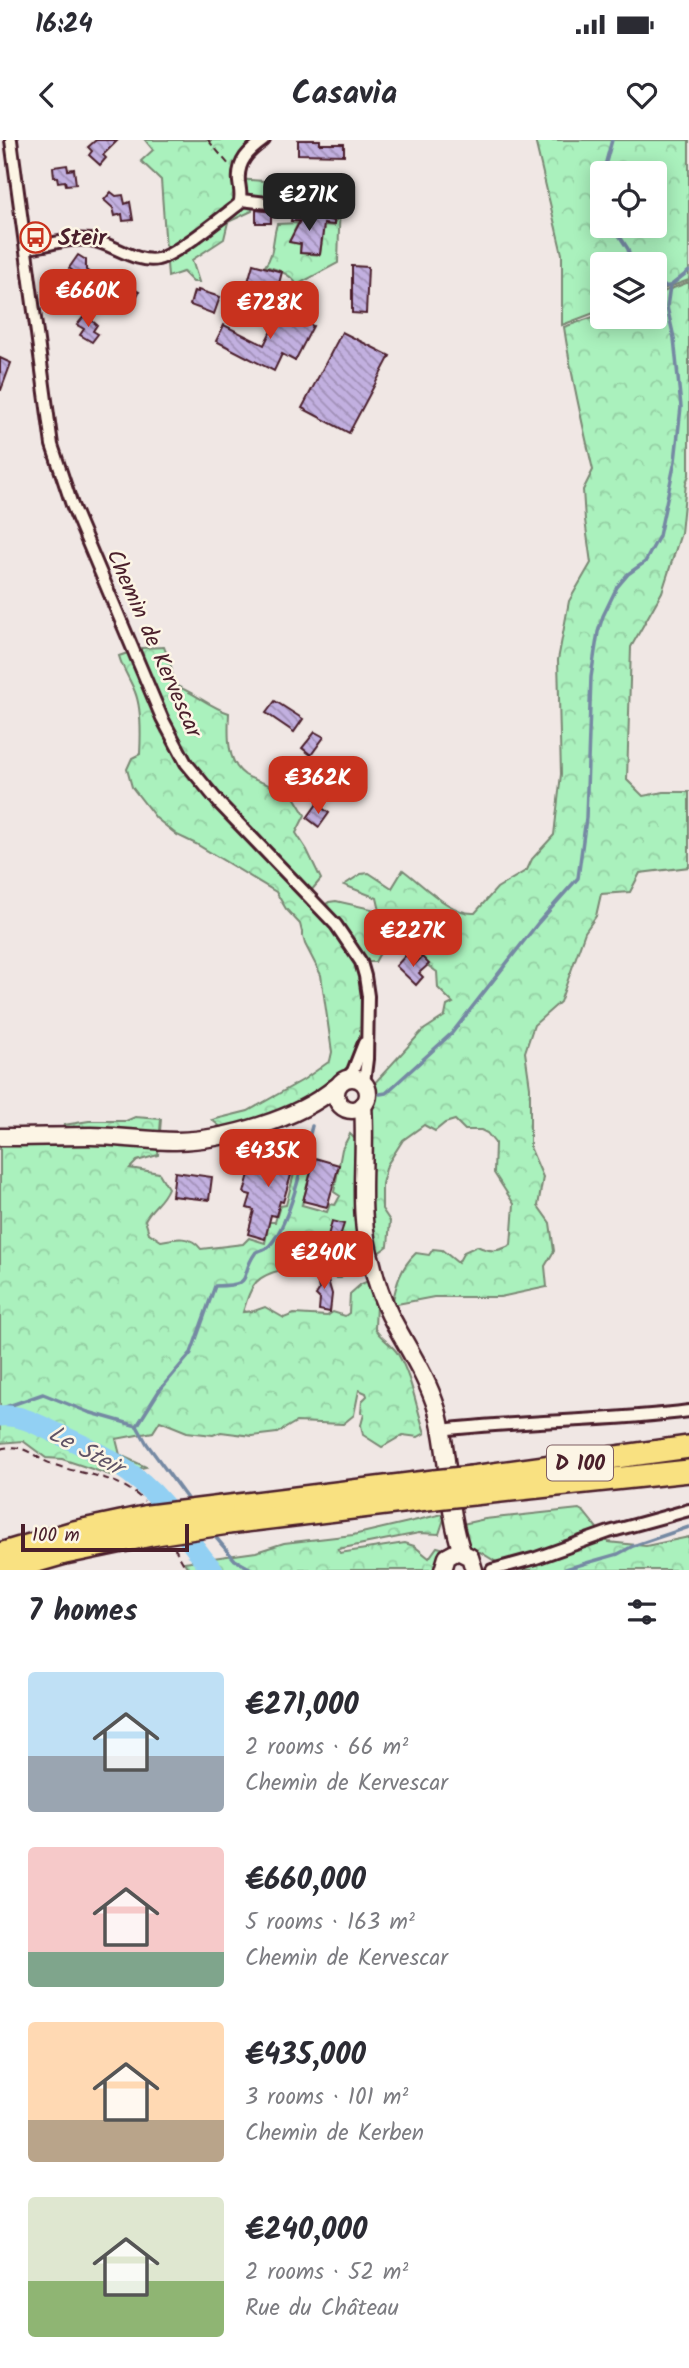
<!DOCTYPE html>
<html lang="en">
<head>
<meta charset="utf-8">
<style>
  body { margin:0; font-family:Kalam,sans-serif; background:#f2f2f3; color:#2b2b33; height:100vh; display:flex; flex-direction:column; font-size:26px; white-space:nowrap }
  * { box-sizing:border-box; margin:0 }
  p { font-size:23px; color:#7c7c81 }
  .icon { flex:none; width:38px; height:38px; fill:none; stroke:currentColor; stroke-width:2; stroke-linecap:round; stroke-linejoin:round }
  .map { position:relative; height:1430px; overflow:hidden }
  .drawer { display:flex; flex-direction:column; background:#fff; flex:1 }
  .drawer>* { flex:none }
  .tools { position:absolute; left:590px; top:21px; display:grid; gap:14px }
  .tools a { display:grid; place-items:center; width:77px; height:77px; border-radius:7px; background:#fff; box-shadow:0 4px 18px #0003; font-size:35px }
  .scale { position:absolute; left:21px; bottom:18px; width:168px; box-sizing:border-box; padding-left:7px; border:4px solid #4a1f2b; border-top:0; font-size:19px; line-height:24px; white-space:nowrap; color:#4a1f2b; -webkit-text-stroke:5px #fcf5e5; paint-order:stroke }
  .price { position:absolute; translate:-50% -60px; padding:0 16px; border-radius:14px; background:#c8321e; color:#fff; font-size:23px; line-height:46px; filter:drop-shadow(0 2px 4px #0008) }
  .price::after { content:''; position:absolute; left:50%; top:42px; width:21px; height:16px; margin-left:-10px; background:inherit; clip-path:polygon(0 0,100% 0,50% 100%) }
  .price.on { background:#222; color:#fff }
  ul { padding:0; list-style:none }
  li { display:flex; align-items:center; gap:21px; height:175px; padding:0 28px }
  li span { display:grid; place-items:center; flex:none; width:196px; height:140px; border-radius:7px; color:#555 }
  li>.icon { margin-inline-start:auto }
  span .icon { width:84px; height:84px; fill:#fffc; stroke-width:1 }
  li b { font-size:30px }
  h2 { display:flex; justify-content:space-between; align-items:center; height:84px; padding:0 28px; font-size:30px }
  .status { display:flex; justify-content:space-between; align-items:center; height:49px; padding:0 35px; background:#fff; direction:ltr }
  .status svg { height:19px; fill:currentColor }
  header { display:flex; justify-content:space-between; align-items:center; height:91px; padding:0 28px; background:#fff; font-size:32px; font-weight:800 }
  .map>svg:first-child { display:block }
  .forest { fill:url(#forest-crowns); stroke:#7a8874; stroke-width:2; fill-rule:evenodd }
  .lines { fill:none; stroke-linecap:round; stroke-linejoin:round }
  .stream { stroke:#7589a3; stroke-width:3.5 }
  .river { stroke:#92d0f3; stroke-width:21 }
  .building { fill:url(#building-back-hatch); stroke:#4a1f2b; stroke-width:2 }
  .street-casing { stroke:#4a1f2b; stroke-width:16 }
  .secondary-casing { stroke:#4a1f2b; stroke-width:21 }
  .highway-casing { stroke:#4a1f2b; stroke-width:26 }
  .path { stroke:#4a1f2b; stroke-width:2; stroke-dasharray:7 5; stroke-linecap:butt }
  .street { stroke:#fcf5e5; stroke-width:10 }
  .secondary { stroke:#fcf5e5; stroke-width:16 }
  .highway { stroke:#f9e181; stroke-width:21 }
  .highway-bridge-casing { stroke:#4a1f2b; stroke-width:26; stroke-linecap:butt }
  .highway-bridge { stroke:#f9e181; stroke-width:21 }
  .labels { text-anchor:middle; stroke-width:5; stroke-linejoin:round; paint-order:stroke }
  .shield { fill:#fcf5e5; stroke:#7f5f63; stroke-width:2 }
  .shield-label { font-size:21px; font-weight:bold; fill:#4a1f2b }
  .poi-label { font-size:23px; font-weight:bold; fill:#4a1f2b; stroke:#fcf5e5; text-anchor:start }
  .street-label { font-size:23px; fill:#4a1f2b; stroke:#fcf5e5 }
  .water-label { font-size:24px; font-style:italic; fill:#605467; stroke:#fcf5e5 }
</style>
</head>
<body>
<div class="status"><b>16:24</b><svg viewBox="0 0 49 12"><path d="M0 12V9h3v3zM5 12V6h3v6zM10 12V3h3v9zM15 12V0h3v12zM26 1h20v11H26zM47 4h2v5h-2z"/></svg></div>
<header><svg class="icon" aria-label="back" viewBox="0 0 24 24"><path d="M15 5l-7 7 7 7"/></svg>Casavia<svg class="icon" aria-label="heart" viewBox="0 0 24 24"><path d="M12 20l-8-8c-3-5 5-10 8-4 3-6 11-1 8 4z"/></svg></header>
<div class="map">
<svg width="689" height="1430" viewBox="0 0 689 1430">
  <defs>
    <pattern id="forest-crowns" width="20" height="18" patternUnits="userSpaceOnUse" patternTransform="scale(1.75)"><rect width="20" height="18" fill="#aaf1bd"/><path d="M2 6a3 3 0 1 1 6 0M12 15a3 3 0 1 1 6 0" fill="none" stroke="#94cea3"/></pattern>
    <pattern id="building-back-hatch" width="6" height="6" patternUnits="userSpaceOnUse" patternTransform="scale(1.75)"><rect width="6" height="6" fill="#c2b0e0"/><path d="M-1 5l2 2M0 0l6 6M5-1l2 2" fill="none" stroke="#a08fb6"/></pattern>
  </defs>
  <rect width="100%" height="100%" fill="#f0e7e4"/>
  <filter id="ink" filterUnits="userSpaceOnUse"><feTurbulence type="fractalNoise" baseFrequency=".0143" numOctaves="2"/><feDisplacementMap in="SourceGraphic" scale="14" xChannelSelector="R" yChannelSelector="G"/><feConvolveMatrix kernelMatrix="1 2 1 2 8 2 1 2 1" color-interpolation-filters="sRGB"/></filter>
  <g filter="url(#ink)">
    <!-- forest -->
    <g class="forest">
      <path d="M145,0H259L237,19V39L294,43L293,55L340,58L338,123L297,145C291,134 277,129 265,126C275,113 272,99 277,84L298,83L289,102L300,104V113L320,115L324,85L334,86L336,75L253,64L252,71L228,82L224,99L192,120L199,142H193L183,132L168,137L161,40L141,21L153,10Z"/>
      <path d="M535,0H689V140L655,152L654,124H602V170L562,185V114ZM602,33H654V86H602Z"/>
      <path d="M689,142V335L686,343L681,393L662,452L631,507L627,640L643,656L664,652H689V727L640,733L630,752L601,754L596,776L585,792L560,862L534,885L525,912L530,947V1007L543,1037L538,1066L550,1083L554,1111L545,1126L547,1147L500,1157H434L392,1165C396,1145 400,1128 416,1113L429,1115L433,1109L442,1110L458,1123L464,1112L477,1106C490,1112 498,1112 511,1105L514,1064L494,1033L495,1003L487,993L481,990H465L455,980L445,983L435,991L424,985L403,1000L387,1025L382,1044V1069L390,1081L388,1106L360,1126L348,1128L341,1138H335L327,1133L330,1117L318,1110L306,1116L296,1115L285,1129C255,1136 252,1143 243,1172L254,1171L265,1167L284,1178L294,1174L327,1176L333,1172L345,1176L349,1173L350,1154L361,1144L368,1141L376,1163L375,1189C381,1199 392,1204 398,1214C412,1238 416,1267 425,1293L418,1297L403,1295L382,1307L363,1295L361,1285L364,1274L361,1272L362,1261L367,1256L366,1253L359,1250L354,1275L343,1284L296,1282L277,1293L252,1296L221,1292L213,1295L187,1292L160,1281L153,1292L116,1299L120,1315L146,1327L110,1335L62,1319L46,1318L23,1301L0,1303V1002H58L64,985L89,981H126L135,977L161,979L158,1015L137,1021L130,1028L159,1033L168,1048C162,1063 152,1066 145,1080L149,1093L161,1101C176,1098 191,1095 201,1109L243,1104L249,1098L265,1103L269,1082H275L280,1066L286,1065L297,1022L303,1018L309,1019L313,1023L302,1065L327,1072L330,1064L335,1065L340,1056L334,1052L342,1009L350,994L355,999L357,1011L373,959L371,947L422,891L445,876L447,866L453,863L438,848L437,832L410,813L412,805L398,800L380,813L375,822H365L361,812L355,822C361,846 367,871 363,896C357,932 307,965 275,975C258,981 240,985 223,989L212,980L248,971L303,940L330,921L332,912L321,835L305,804L300,784L286,769L276,752L196,704L177,695L156,678L132,647L127,629L132,618L140,614C141,596 142,569 135,552C130,539 123,530 119,516L142,508L164,507L171,526L174,545C194,552 208,566 229,573C228,593 226,622 245,635C253,640 263,642 271,646L275,653L294,657L305,675L296,693L307,710L321,739L305,758L317,770L329,762L336,761L380,771L377,758L344,745L361,734L369,733L392,748L403,730C422,744 451,775 475,773L497,748L527,730L532,719L554,695L561,634L558,520L569,461L591,423L585,380L583,350L593,330C582,282 571,236 564,187L602,174V177H654L655,155Z"/>
      <path d="M579,1369L584,1372L608,1402L646,1406L689,1397V1430H504L501,1425L480,1412L469,1419L458,1385L485,1379Z"/>
      <path d="M443,1374L444,1379L439,1394L419,1393L338,1409L340,1413L405,1403L414,1406L429,1418L437,1407L441,1408L437,1430H189L184,1422L256,1412L284,1403L353,1395Z"/>
    </g>
    <g class="lines">
      <!-- stream -->
      <g class="stream">
        <path d="M603,33L612,0"/>
        <path d="M613,86L628,109L631,124"/>
        <path d="M654,147L670,146"/>
        <path d="M380,954L386,953L452,893L538,783L578,738L586,678L591,537L598,492L603,476L617,447L628,434L645,422L659,396L675,321L681,267L674,198L667,167L670,146L689,131"/>
        <path d="M0,1269L43,1254L88,1272L137,1286L147,1304L191,1364"/>
        <path d="M137,1286L159,1251L191,1213L215,1146C257,1145 237,1138 256,1112C261,1110 267,1109 270,1105C291,1082 304,1016 312,986"/>
        <path d="M212,1393L235,1420L253,1430"/>
        <path d="M562,1430L618,1414L633,1406L689,1387"/>
      </g>
      <!-- river -->
      <path class="river" d="M0,1276C21,1274 38,1285 56,1293C97,1311 135,1330 164,1365C182,1385 194,1411 213,1430"/>
    </g>
    <!-- building -->
    <g class="building">
      <path d="M96,0H118L103,15L106,18L100,25L89,15L92,11L88,7Z"/>
      <path d="M298,0H320V4H344V15L298,14Z"/>
      <path d="M67,25L68,30L74,29L76,44L66,45L65,41L58,42L57,37H54L53,27Z"/>
      <path d="M111,52L116,56L123,55L125,64L130,62L133,80L123,81L122,74L115,76L113,68L104,60Z"/>
      <path d="M256,70L291,74V77H271V83H256Z"/>
      <path d="M292,74L334,81V85L324,84L320,114L300,113L301,104L289,102L300,81H291Z"/>
      <path d="M78,115L86,120V130L90,133L78,152V139L72,134L73,131L69,128Z"/>
      <path d="M253,124L282,132L277,151L248,142Z"/>
      <path d="M352,126L368,127L366,174L352,173Z"/>
      <path d="M114,139L139,152L134,162L129,160L128,162L114,154V152L110,149Z"/>
      <path d="M198,150L220,157L214,174L190,165L194,151L198,152Z"/>
      <path d="M281,171L313,186L295,221L282,214L274,231L216,201L224,185L264,205Z"/>
      <path d="M85,175L97,185L93,191L98,194L92,202L80,195L84,189L77,185Z"/>
      <path d="M342,192L390,216L349,293L302,268Z"/>
      <path d="M0,218L11,223L1,250H0Z"/>
      <path d="M275,561L303,579L294,592L266,573Z"/>
      <path d="M315,592L324,597L311,615L302,608Z"/>
      <path d="M317,664L329,673L319,687L307,678Z"/>
      <path d="M406,815L415,824L422,817L429,824L419,833L423,837L416,845L396,826Z"/>
      <path d="M263,1011L278,1015L280,1011L297,1015L283,1062L280,1061L276,1076L271,1075L265,1099L248,1094L254,1070L247,1068L251,1055L244,1053L249,1034L256,1035Z"/>
      <path d="M315,1018L339,1025L327,1067L303,1061Z"/>
      <path d="M175,1032L212,1037L209,1060L172,1056Z"/>
      <path d="M332,1081L344,1084L339,1099L328,1096Z"/>
      <path d="M325,1129L332,1154L330,1172L319,1170L320,1159L316,1155L319,1150L316,1132Z"/>
    </g>
    <g class="lines">
      <defs>
        <g id="street">
          <path d="M11,0L52,305L72,365L162,578L186,623L220,664L336,785L361,822L365,836L368,856L367,919L364,943"/>
          <path d="M241,60L320,69L334,73"/>
          <path d="M26,108C48,106 68,97 91,100C112,103 136,124 158,119C177,114 221,78 239,64C242,57 240,50 239,42C237,21 249,11 264,0"/>
          <path d="M347,938L353,931L364,903"/>
          <path d="M441,1290C523,1280 607,1282 689,1271"/>
          <path d="M492,1430L536,1418L609,1392L689,1370"/>
        </g>
        <g id="secondary">
          <circle cx="352" cy="954" r="16"/>
          <path d="M363,965C367,1018 356,1073 372,1124C376,1141 382,1159 390,1175C406,1206 427,1236 437,1270C450,1316 446,1366 462,1412"/>
          <path d="M0,997C30,997 61,996 91,996C119,996 148,1001 176,1001C226,1000 298,979 336,947"/>
          <path d="M443,1430L447,1417L458,1411L470,1417L474,1430"/>
        </g>
        <g id="highway">
          <path d="M472,1337L689,1307"/>
          <path d="M473,1354L689,1331"/>
          <path d="M222,1367L434,1341"/>
          <path d="M228,1383L435,1358"/>
          <path d="M0,1414L74,1392L149,1376"/>
          <path d="M6,1430L65,1413L156,1394"/>
        </g>
      </defs>
      <!-- street casing -->
      <use href="#street" class="street-casing"/>
      <!-- secondary casing -->
      <use href="#secondary" class="secondary-casing"/>
      <!-- highway casing -->
      <use href="#highway" class="highway-casing"/>
      <!-- path -->
      <g class="path">
        <path d="M208,0L230,26"/>
        <path d="M0,1309C26,1302 32,1318 55,1325C89,1337 116,1334 144,1361"/>
        <path d="M174,1407L187,1430"/>
      </g>
      <!-- street -->
      <use href="#street" class="street"/>
      <!-- secondary -->
      <use href="#secondary" class="secondary"/>
      <!-- highway -->
      <use href="#highway" class="highway"/>
      <defs>
        <g id="highway-bridge">
          <path d="M434,1341L472,1337"/>
          <path d="M435,1358L473,1354"/>
          <path d="M149,1376L222,1367"/>
          <path d="M156,1394L228,1383"/>
        </g>
      </defs>
      <!-- highway-bridge casing -->
      <use href="#highway-bridge" class="highway-bridge-casing"/>
      <!-- highway-bridge -->
      <use href="#highway-bridge" class="highway-bridge"/>
    </g>
  </g>
  <!-- icons -->
  <defs>
    <symbol id="bus-ring" viewBox="-11 -11 22 22"><circle r="9.5" fill="#fcf5e5" stroke="#c8321e" stroke-width="1.5"/><path d="M-5-6H5V4H4V6H2V4H-2V6H-4V4H-5ZM-3.5-4V0h7V-4ZM-3.5 1.2v1.5H-2V1.2ZM2 1.2v1.5H3.5V1.2Z" fill="#c8321e"/></symbol>
  </defs>
  <g fill-rule="evenodd">
    <use href="#bus-ring" x="18" y="80" width="35" height="35"/>
  </g>
  <g class="labels">
    <!-- shield labels -->
    <rect class="shield" x="547" y="1305.5" width="66" height="35" rx="5"/>
    <g class="shield-label">
      <text x="580" y="1330">D 100</text>
    </g>
    <!-- poi labels -->
    <g class="poi-label">
      <text x="58" y="105">Steir</text>
    </g>
    <!-- street labels -->
    <g class="street-label">
      <text transform="translate(155 503) rotate(66)" y="8">Chemin de Kervescar</text>
    </g>
    <!-- water labels -->
    <g class="water-label">
      <text transform="translate(86 1310) rotate(28)" y="8">Le Steir</text>
    </g>
  </g>
</svg>
<div class="tools">
<a><svg class="icon" aria-label="locate" viewBox="0 0 24 24"><circle cx="12" cy="12" r="6"/><path d="M12 2v4M12 18v4M2 12h4M18 12h4"/></svg></a>
<a><svg class="icon" aria-label="layers" viewBox="0 0 24 24"><path d="M12 4l9 5-9 5-9-5zM3 14l9 5 9-5"/></svg></a>
</div>
<div class="scale">100 m</div>
<b class="price on" style="left:309px;top:93px">€271K</b>
<b class="price" style="left:88px;top:189px">€660K</b>
<b class="price" style="left:270px;top:201px">€728K</b>
<b class="price" style="left:318px;top:676px">€362K</b>
<b class="price" style="left:413px;top:829px">€227K</b>
<b class="price" style="left:268px;top:1049px">€435K</b>
<b class="price" style="left:324px;top:1151px">€240K</b>
</div>
<section class="drawer">
<h2>7 homes<svg class="icon" aria-label="filters" viewBox="0 0 24 24"><path d="M4 7h16M4 17h16"/><circle cx="9" cy="7" r="2"/><circle cx="15" cy="17" r="2"/></svg></h2>
<ul>
<li><span style="background:linear-gradient(#bfe0f5 60%,#9aa5b1 0)"><svg class="icon" aria-label="home" viewBox="0 0 24 24"><path d="M3 11l9-7 9 7M6 9v11h12V9"/></svg></span><div><b>€271,000</b><p>2 rooms · 66 m²</p><p>Chemin de Kervescar</p></div></li>
<li><span style="background:linear-gradient(#f6c9c9 75%,#7fa58c 0)"><svg class="icon" aria-label="home" viewBox="0 0 24 24"><path d="M3 11l9-7 9 7M6 9v11h12V9"/></svg></span><div><b>€660,000</b><p>5 rooms · 163 m²</p><p>Chemin de Kervescar</p></div></li>
<li><span style="background:linear-gradient(#ffd9b3 70%,#b9a48a 0)"><svg class="icon" aria-label="home" viewBox="0 0 24 24"><path d="M3 11l9-7 9 7M6 9v11h12V9"/></svg></span><div><b>€435,000</b><p>3 rooms · 101 m²</p><p>Chemin de Kerben</p></div></li>
<li><span style="background:linear-gradient(#dfe7d0 60%,#8fb573 0)"><svg class="icon" aria-label="home" viewBox="0 0 24 24"><path d="M3 11l9-7 9 7M6 9v11h12V9"/></svg></span><div><b>€240,000</b><p>2 rooms · 52 m²</p><p>Rue du Château</p></div></li>
</ul>
</section>
</body>
</html>
